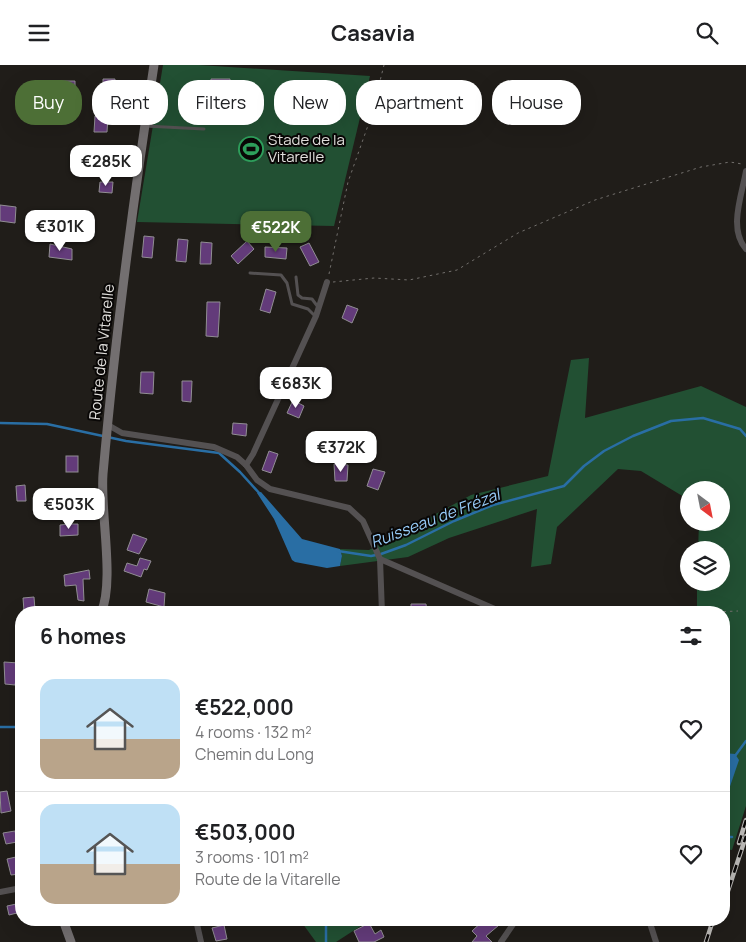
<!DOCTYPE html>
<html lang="en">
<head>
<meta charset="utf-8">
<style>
  body { margin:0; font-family:Manrope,sans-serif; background:#f2f2f2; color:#202124; height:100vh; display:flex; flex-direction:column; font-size:19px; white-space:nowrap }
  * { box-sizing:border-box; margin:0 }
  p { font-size:16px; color:#757577 }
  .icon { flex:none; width:28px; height:28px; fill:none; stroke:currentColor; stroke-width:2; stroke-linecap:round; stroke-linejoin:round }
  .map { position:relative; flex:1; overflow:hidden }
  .panel { position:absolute; left:15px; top:541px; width:715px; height:320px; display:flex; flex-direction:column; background:#fff; border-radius:20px; box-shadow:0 5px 20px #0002 }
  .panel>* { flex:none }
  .top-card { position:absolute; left:15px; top:15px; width:716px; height:45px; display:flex; gap:10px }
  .needle { width:32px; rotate:148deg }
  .controls { position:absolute; left:680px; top:416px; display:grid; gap:10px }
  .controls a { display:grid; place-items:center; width:50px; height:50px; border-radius:50%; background:#fff; box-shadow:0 5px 20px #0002; font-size:25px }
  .price { position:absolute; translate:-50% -42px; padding:0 11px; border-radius:10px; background:#fff; color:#222; font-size:16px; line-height:32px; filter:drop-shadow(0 1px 2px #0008) }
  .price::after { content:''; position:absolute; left:50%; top:30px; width:15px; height:11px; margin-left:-8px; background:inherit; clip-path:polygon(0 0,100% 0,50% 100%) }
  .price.on { background:#4d6f36; color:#fff }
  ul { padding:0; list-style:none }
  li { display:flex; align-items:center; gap:15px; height:125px; padding:0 25px }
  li+li { border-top:1px solid #e0e0e0 }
  li span { display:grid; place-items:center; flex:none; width:140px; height:100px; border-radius:15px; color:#555 }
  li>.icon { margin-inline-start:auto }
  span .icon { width:60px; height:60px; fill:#fffc; stroke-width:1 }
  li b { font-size:21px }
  h2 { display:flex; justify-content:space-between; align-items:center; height:60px; padding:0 25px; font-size:21px }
  .chip { padding:0 18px; border-radius:20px; background:#fff; box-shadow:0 5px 20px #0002; font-size:18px; line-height:45px }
  .chip.on { background:#4d6f36; color:#fff }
  header { display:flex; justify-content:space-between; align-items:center; height:65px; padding:0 25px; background:#fff; font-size:22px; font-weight:700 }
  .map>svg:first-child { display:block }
  .green { fill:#225033 }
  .water { fill:#296ea4 }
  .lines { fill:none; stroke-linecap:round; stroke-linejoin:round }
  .stream { stroke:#296ea4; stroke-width:2.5 }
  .building { fill:#633b7a; stroke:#918e93 }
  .path { stroke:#73706d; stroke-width:1; stroke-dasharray:2.5 4; stroke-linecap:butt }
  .lane { stroke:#545152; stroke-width:3 }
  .street { stroke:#545152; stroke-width:6 }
  .secondary { stroke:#736f70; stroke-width:9 }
  .rail-casing { stroke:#bbb9b6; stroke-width:4.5 }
  .rail { stroke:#090706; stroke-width:2.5; stroke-dasharray:8; stroke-linecap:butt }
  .labels { text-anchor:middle; stroke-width:4; stroke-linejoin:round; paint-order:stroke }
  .poi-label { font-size:15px; fill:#e1dfdc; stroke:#090706; text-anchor:start }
  .street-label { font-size:15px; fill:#e1dfdc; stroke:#090706 }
  .water-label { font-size:16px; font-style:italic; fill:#96caf6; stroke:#090706 }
</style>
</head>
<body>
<header><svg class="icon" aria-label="menu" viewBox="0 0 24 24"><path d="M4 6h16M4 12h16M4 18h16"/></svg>Casavia<svg class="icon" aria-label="search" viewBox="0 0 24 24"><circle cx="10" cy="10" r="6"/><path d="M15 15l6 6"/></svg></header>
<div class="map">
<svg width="746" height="877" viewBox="0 0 746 877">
  <rect width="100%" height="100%" fill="#201d19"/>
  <!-- green -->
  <g class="green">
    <path d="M163,0H199L370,11L334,161L137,157Z"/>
    <path d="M589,293L585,353L701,321L746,342V741L732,785L724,784V548L697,547V518H721V485H698L699,458H721V425H689V435L641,406L618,404L557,462L551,499L531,502L537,444L449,473L408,492L340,501L342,491L340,484L369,485L471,430L548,411L571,295Z"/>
    <path d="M300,855H370L336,877H316Z"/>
  </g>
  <!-- water -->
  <g class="water">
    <path d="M261,427L302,474L340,484L342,491L340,501L327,503L295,497L292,495L274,454L257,428Z"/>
    <path d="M724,688L735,689L739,695L724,739Z"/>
  </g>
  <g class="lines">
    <!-- stream -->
    <g class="stream">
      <path d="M0,358L47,359L126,376L219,388L240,407L261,430"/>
      <path d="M338,486L371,491L381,489L406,480L454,456L493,440L564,421L584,401L604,386L633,371L671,356L703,353L740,364L746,371"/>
      <path d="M0,662H21"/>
      <path d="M735,691L746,676"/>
      <path d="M724,772H732"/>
      <path d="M326,877V855"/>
    </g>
  </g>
  <!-- building -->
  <g class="building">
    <path d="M103,14H115L114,30H103Z"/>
    <path d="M211,14H230V23L211,22Z"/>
    <path d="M43,16H75V39H66L67,29L43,28Z"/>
    <path d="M95,51L108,52L107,67H94Z"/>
    <path d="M107,81L120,82L118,98L106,97Z"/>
    <path d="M100,117H113L112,128L99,127Z"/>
    <path d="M0,140L16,142L15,158L0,156Z"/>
    <path d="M80,147L87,156L84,167L74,166L75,157L65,166L59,159L67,152L79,154Z"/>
    <path d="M144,171L154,172L152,193L142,192Z"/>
    <path d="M178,174L188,175L186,197L176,196Z"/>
    <path d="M247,176L254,184L238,199L231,191Z"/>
    <path d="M201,177L212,178L211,199H200Z"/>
    <path d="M309,178L319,197L310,201L300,182Z"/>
    <path d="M50,179L72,184V195L49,192Z"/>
    <path d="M265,182L287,183L286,194L265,192Z"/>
    <path d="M266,224L276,227L270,248L260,245Z"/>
    <path d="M207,237H220L218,272L206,271Z"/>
    <path d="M347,240L358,244L352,258L342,253Z"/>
    <path d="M141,307H154L153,329L140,328Z"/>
    <path d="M182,316H192L191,337L182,336Z"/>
    <path d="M293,335L304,341L299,353L287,348Z"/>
    <path d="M233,358L247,359L246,371L232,369Z"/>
    <path d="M269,386L278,389L271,408L262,405Z"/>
    <rect x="66" y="391" width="12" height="16"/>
    <path d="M334,399L348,400L347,416H335Z"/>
    <path d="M373,404L385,407L378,425L367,421Z"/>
    <path d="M25,420L26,436H17L16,421Z"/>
    <path d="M69,459H78V470L60,471V460Z"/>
    <path d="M133,469L147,474L139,489L127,485Z"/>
    <path d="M140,493L151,496L147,505L144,504L141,512L124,506L127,498L137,501Z"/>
    <path d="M89,505L90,514H83L84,536L78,535L76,520L65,521L64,510Z"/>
    <path d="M149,524L165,528L164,542L146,537Z"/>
    <path d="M34,532L35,545L24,546L23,533Z"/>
    <path d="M411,539H426L427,548H411Z"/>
    <path d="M4,597L19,598L15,620L5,619Z"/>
    <path d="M7,726L11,746L1,748L0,727Z"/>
    <path d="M15,766L17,777L6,779L3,768Z"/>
    <path d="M16,792L20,809L11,810L7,794Z"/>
    <path d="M21,838V847L9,850L7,841Z"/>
    <path d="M484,855H505L486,871L492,877H472L477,871L472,866Z"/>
    <path d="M369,858L375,869L381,865L384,872L374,877H359L354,866Z"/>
    <path d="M224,860L227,874L216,876L212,863Z"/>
  </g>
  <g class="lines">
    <!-- path -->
    <g class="path">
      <path d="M329,209L348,117L371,52L384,0"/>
      <path d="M333,217L374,213L409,215L457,205L518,168L595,135L701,102L730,97L742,99"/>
      <path d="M691,548L738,546"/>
    </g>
    <!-- lane -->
    <g class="lane">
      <path d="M145,61L204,64"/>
      <path d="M250,208L281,210L287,218L292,239L308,244L315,251"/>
      <path d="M296,212L298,230L302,233L312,234L318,242"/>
    </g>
    <!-- street -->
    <g class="street">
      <path d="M746,106C742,130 728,164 746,184"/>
      <path d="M108,360L122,368L214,382L237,392L246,400L257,415L270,424L349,443L363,456L380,494L382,548"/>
      <path d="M246,400L253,389L316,251L327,217"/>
      <path d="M380,494L504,548"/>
      <path d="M0,827L21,823"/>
      <path d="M196,855L201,877"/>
      <path d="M649,855L656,877"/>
      <path d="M501,877L516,855"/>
    </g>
    <!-- secondary -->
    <g class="secondary">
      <path d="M101,548C115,516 100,447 103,409C115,272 133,136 154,0"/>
      <path d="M63,855L71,877"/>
    </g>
    <defs>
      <g id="rail">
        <path d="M739,778L746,755"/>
        <path d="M724,838L746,771"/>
        <path d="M706,877L713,855"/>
      </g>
    </defs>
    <!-- rail casing -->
    <use href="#rail" class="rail-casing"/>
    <!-- rail -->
    <use href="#rail" class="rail"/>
  </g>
  <!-- icons -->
  <defs>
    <symbol id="stadium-ring" viewBox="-11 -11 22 22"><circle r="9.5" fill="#090706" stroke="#2e9e5b" stroke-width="1.5"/><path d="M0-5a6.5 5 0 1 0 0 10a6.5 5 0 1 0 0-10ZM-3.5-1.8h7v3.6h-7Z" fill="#2e9e5b"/></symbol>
  </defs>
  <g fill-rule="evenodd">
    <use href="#stadium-ring" x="237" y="70" width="28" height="28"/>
  </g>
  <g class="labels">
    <!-- poi labels -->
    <g class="poi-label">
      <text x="268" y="80">Stade de la<tspan x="268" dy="17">Vitarelle</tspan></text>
    </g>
    <!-- street labels -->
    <g class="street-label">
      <text transform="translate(102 287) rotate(-84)" y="5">Route de la Vitarelle</text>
    </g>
    <!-- water labels -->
    <g class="water-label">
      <text transform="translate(435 453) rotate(-21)" y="6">Ruisseau de Frézal</text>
    </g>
  </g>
</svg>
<div class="controls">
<a><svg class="needle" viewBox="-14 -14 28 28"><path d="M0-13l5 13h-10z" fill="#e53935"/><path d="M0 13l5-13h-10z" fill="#757577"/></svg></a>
<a><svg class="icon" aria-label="layers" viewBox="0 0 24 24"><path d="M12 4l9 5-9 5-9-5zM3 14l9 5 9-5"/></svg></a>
</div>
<b class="price" style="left:106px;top:122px">€285K</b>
<b class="price" style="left:60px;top:187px">€301K</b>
<b class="price on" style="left:276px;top:188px">€522K</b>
<b class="price" style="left:296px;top:344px">€683K</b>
<b class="price" style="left:341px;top:408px">€372K</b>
<b class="price" style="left:69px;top:465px">€503K</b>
<div class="top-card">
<a class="chip on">Buy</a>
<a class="chip">Rent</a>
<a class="chip">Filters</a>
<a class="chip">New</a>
<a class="chip">Apartment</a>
<a class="chip">House</a>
</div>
<section class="panel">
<h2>6 homes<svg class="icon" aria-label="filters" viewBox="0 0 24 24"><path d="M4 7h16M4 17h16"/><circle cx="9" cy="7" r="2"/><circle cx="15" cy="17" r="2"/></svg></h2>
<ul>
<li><span style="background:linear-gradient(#bfe0f5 60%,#b9a48a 0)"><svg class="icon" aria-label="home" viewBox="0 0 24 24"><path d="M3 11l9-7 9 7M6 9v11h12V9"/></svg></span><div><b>€522,000</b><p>4 rooms · 132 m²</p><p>Chemin du Long</p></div><svg class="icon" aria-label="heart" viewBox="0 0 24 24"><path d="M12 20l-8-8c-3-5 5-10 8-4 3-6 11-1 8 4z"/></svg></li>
<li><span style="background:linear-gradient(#bfe0f5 60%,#b9a48a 0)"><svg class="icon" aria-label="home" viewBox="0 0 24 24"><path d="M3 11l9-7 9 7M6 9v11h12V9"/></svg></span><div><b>€503,000</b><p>3 rooms · 101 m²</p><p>Route de la Vitarelle</p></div><svg class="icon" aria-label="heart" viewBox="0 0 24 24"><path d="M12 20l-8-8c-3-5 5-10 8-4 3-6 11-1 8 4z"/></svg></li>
</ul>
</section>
</div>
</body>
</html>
